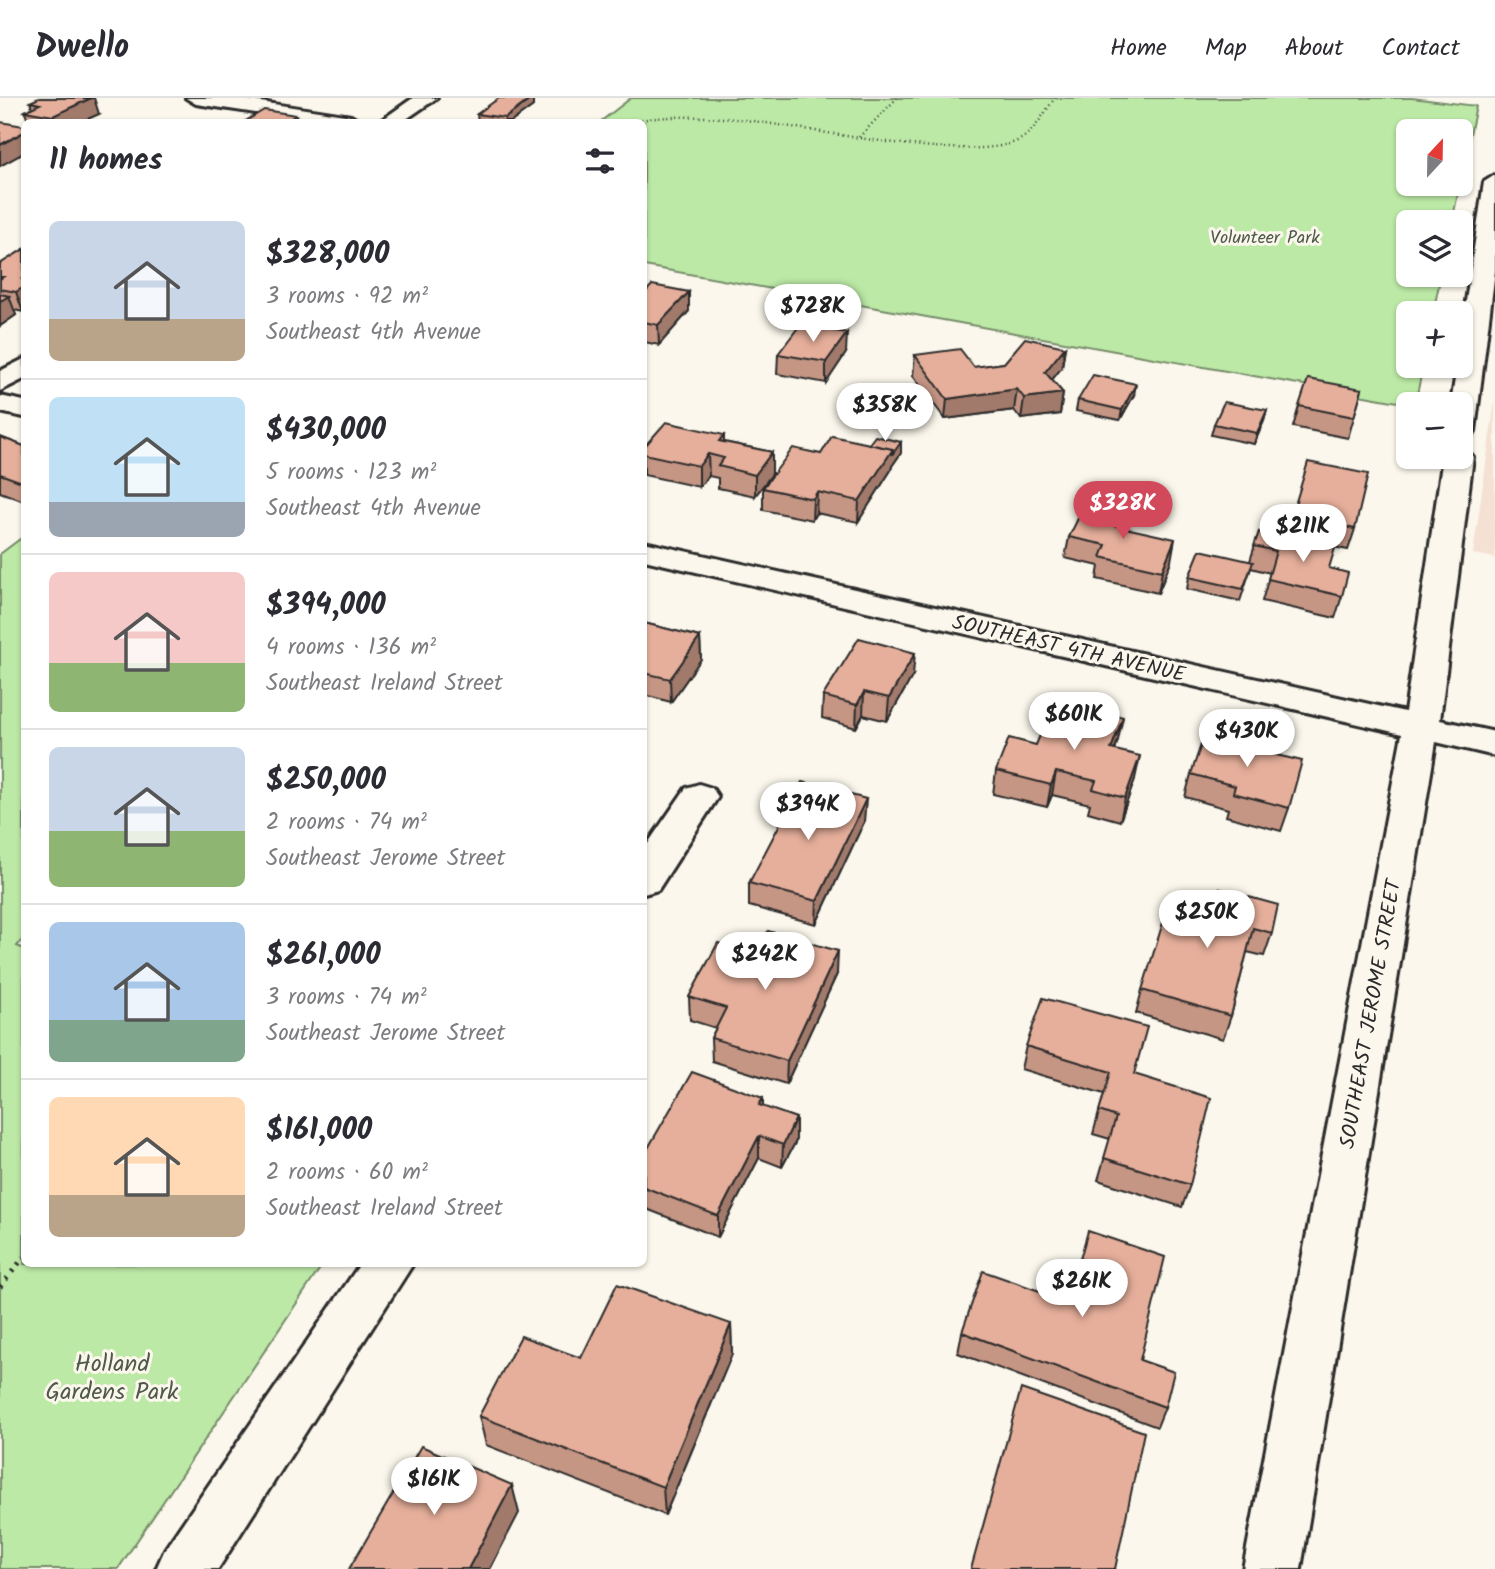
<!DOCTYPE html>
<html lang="en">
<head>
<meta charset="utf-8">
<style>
  body { margin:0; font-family:Kalam,sans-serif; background:#f7f7f7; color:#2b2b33; height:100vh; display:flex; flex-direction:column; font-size:26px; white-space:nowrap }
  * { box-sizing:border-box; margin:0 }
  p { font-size:23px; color:#7c7c81 }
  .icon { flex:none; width:38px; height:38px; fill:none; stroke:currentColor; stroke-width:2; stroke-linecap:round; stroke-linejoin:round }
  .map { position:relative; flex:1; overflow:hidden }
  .details { position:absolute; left:21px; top:21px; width:626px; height:1148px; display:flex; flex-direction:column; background:#fff; border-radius:10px; box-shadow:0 2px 5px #0004 }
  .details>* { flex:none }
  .needle { width:46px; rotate:22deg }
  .buttons { position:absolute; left:1396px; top:21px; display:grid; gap:14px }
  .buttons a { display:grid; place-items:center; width:77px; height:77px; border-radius:10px; background:#fff; box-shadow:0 2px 5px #0004; font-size:35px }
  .price { position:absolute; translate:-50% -60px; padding:0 16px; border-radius:24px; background:#fff; color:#222; font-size:23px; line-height:46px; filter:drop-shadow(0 2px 4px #0008) }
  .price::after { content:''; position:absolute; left:50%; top:42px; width:21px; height:16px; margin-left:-10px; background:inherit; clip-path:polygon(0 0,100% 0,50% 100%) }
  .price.current { background:#d1495b; color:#fff }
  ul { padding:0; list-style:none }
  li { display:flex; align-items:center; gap:21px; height:175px; padding:0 28px }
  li+li { border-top:2px solid #e1e1e2 }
  li span { display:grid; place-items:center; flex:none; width:196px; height:140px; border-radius:10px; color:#555 }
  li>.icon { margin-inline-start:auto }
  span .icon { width:84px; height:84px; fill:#fffc; stroke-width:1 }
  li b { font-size:30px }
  h2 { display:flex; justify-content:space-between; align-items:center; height:84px; padding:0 28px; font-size:30px }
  header { display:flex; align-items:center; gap:42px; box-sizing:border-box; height:98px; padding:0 35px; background:#fff; border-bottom:2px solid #e1e1e2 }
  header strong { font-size:33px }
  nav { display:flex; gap:38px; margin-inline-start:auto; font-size:24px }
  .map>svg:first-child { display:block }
  .built { fill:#f5e1d4 }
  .green { fill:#bce9a6; stroke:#748a68; stroke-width:2 }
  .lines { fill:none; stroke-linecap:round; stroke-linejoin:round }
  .street-casing { stroke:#2b2b2b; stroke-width:6 }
  .path-far1 { stroke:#2b2b2b; stroke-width:2.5; stroke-dasharray:1 3.5; stroke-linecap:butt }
  .path { stroke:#2b2b2b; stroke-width:5; stroke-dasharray:2.5 7; stroke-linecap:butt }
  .street { fill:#fbf7ec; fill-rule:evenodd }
  .wall { fill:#c69685; stroke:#2b2b2b; stroke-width:2 }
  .shaded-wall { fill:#a17a6c; stroke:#2b2b2b; stroke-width:2 }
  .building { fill:#e6af9b; stroke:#2b2b2b; stroke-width:2 }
  .labels { text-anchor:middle; stroke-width:6; stroke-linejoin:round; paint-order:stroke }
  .far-park-label { font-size:18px; fill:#4f5a4a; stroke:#fbf7ec }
  .street-label { font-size:21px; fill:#2b2b2b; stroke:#fbf7ec }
  .near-park-label { font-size:24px; fill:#4f5a4a; stroke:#fbf7ec }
</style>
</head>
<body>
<header>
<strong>Dwello</strong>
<nav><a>Home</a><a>Map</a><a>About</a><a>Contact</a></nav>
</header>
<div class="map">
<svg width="1495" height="1471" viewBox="0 0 1495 1471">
  <rect width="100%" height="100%" fill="#fbf7ec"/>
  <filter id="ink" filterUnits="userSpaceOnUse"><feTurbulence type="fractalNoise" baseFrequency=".0143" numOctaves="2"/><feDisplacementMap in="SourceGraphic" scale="14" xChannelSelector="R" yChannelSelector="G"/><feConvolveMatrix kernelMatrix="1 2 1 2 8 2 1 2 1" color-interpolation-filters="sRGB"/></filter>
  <g filter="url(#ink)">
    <!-- built -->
    <path class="built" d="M1495,302V460L1473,456Z"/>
    <!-- green -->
    <g class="green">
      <path d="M631,0H1412L1476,8L1461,79V33H1409V86H1460L1452,124H1409V177H1441L1433,215H1409V268H1423L1415,306H1409L644,168V24H600Z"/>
      <path d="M24,438V840L17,848L24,851V1166H323L118,1471H0V456Z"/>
    </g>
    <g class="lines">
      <defs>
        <g id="street">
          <path d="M186,0H235L351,18L361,24H315L196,6Z"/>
          <path d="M413,0H437L402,24H379Z"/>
          <path d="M1495,77V173L1475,333L1471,339L1461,341V306H1451L1457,268H1461V236L1484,84Z"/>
          <path d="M24,261V281L0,293V273Z"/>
          <path d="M0,298L24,303V319L0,314Z"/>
          <path d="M1461,351L1468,353L1473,359L1440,622L1495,634V658L1436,644L1301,1471H1243L1402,636L644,462V444L1405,614L1443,359H1461Z"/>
          <path d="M699,686L712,690L718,699L658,792L644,796V751L686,690Z"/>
          <path d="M360,1166H413L218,1471H156L165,1451Z"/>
        </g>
      </defs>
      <!-- street casing -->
      <use href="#street" class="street-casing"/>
      <!-- path-far1 -->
      <g class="path-far1">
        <path d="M628,24C664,17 698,18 735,21C795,26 974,69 1021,41C1035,33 1045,13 1055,0"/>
        <path d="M859,39L897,0"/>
      </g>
      <!-- path -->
      <path class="path" d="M0,1189L24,1159"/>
      <!-- street -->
      <use href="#street" class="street"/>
    </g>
    <!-- wall -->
    <g class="wall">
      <path d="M533,0V8L511,24H478L477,16Z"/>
      <path d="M30,4L99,16L81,24H28L25,13L32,10Z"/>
      <path d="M24,151V213L23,214L14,212L16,217L0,228V166Z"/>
      <path d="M689,194V213L659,247L644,244V196Z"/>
      <path d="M1065,249L1062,269L1052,282L1063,295L1060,316L1021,321L1014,312L945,321L913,278L915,257L974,269L1004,265Z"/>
      <path d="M846,255L826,285L777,276L778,256Z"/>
      <path d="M1362,291L1348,340L1293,329L1299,308Z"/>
      <path d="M1134,297L1120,322L1076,313L1078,302Z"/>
      <path d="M1267,312L1264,323L1254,346L1211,337L1214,326Z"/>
      <path d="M724,337V344L772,354V376L755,398L718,390V380L709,378L699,389L644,377V349Z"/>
      <path d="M0,339L24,348V403L0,394Z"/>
      <path d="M901,344V355L892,368L891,372L858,424L816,415L812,422L763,412V390L821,356L869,346Z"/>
      <path d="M1292,417L1355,431L1348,452L1286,439Z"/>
      <path d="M1115,428L1171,463L1158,495L1097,481L1099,468L1065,460L1069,439Z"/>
      <path d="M1259,434L1329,470L1342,498L1335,520L1262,503L1270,475L1251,470L1240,503L1187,491L1189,479L1250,463Z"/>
      <path d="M644,525L700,539L701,561L671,604L645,597L644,598Z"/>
      <path d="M913,577L887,623L863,617L856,630L822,620L823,598Z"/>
      <path d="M1118,642L1115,652L1135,681L1120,723L1088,714L1090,706L1052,697L1047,709L993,696L996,673L1036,647Z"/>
      <path d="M1256,652L1289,710L1281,733L1226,718L1228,711L1185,699L1191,676Z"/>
      <path d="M864,724L816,826L749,808V785Z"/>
      <path d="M1220,791L1272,835L1264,858L1247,854L1231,918L1223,941L1136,915L1142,892L1213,814Z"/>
      <path d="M757,856L837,876L786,986L712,963L711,940L716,930L690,922L689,899Z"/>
      <path d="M1026,948L1134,976L1190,1087L1182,1109L1098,1082L1110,1041L1093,1036L1104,996L1021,971Z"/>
      <path d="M763,1000V1009L796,1020V1043L782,1069L759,1060L718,1139L644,1110V1057Z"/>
      <path d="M731,1226L732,1256L665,1417L486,1347L479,1318L581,1260Z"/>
      <path d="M962,1234L1165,1309L1157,1329L958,1255Z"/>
    </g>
    <!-- shaded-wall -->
    <g class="shaded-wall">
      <path d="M91,0H94L99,16L81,24H55L53,18Z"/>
      <path d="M533,0V8L511,24H505V20Z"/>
      <path d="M296,17L297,24H284Z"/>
      <path d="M24,34V55L0,68V47Z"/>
      <path d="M24,180V213L23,214L16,194L22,181Z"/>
      <path d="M689,194V213L659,247L658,227Z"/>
      <path d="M9,198L16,217L0,228V203Z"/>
      <path d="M847,235L846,255L826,285V264Z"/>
      <path d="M1065,249L1062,269L1042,294L1045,274Z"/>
      <path d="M1136,286L1134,297L1120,322L1122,312Z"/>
      <path d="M1017,291L1014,312L945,321L947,301Z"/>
      <path d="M1063,295L1060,316L1021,321L1024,300Z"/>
      <path d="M1267,312L1264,323L1254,346L1257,335Z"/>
      <path d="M901,344V355L892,368L891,372L858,424L859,403L893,351Z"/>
      <path d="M772,354V376L755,398V377Z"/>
      <path d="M708,356L709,378L699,389V368Z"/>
      <path d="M817,394L816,415L812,422L813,401Z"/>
      <path d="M1175,441L1171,463L1158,495L1162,473Z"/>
      <path d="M700,539L701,561L671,604L670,581Z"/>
      <path d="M915,555L913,577L887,623L889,600Z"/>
      <path d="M864,594L863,617L856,630L857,607Z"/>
      <path d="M1123,619L1118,642L1107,674L1111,651Z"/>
      <path d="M1140,658L1135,681L1120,723L1125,700Z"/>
      <path d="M1056,674L1052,697L1047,709L1051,687Z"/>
      <path d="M866,701L864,724L816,826L817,803Z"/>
      <path d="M838,853L837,876L786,986L787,963Z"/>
      <path d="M796,1020V1043L782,1069L783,1047Z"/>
      <path d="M759,1038V1060L718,1139V1118Z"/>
      <path d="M731,1226L732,1256L665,1417L663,1389Z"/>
      <path d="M512,1387L519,1415L490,1471H468Z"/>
    </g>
    <!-- building -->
    <g class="building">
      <path d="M39,0H91L53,18L25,13L40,6L30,4Z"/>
      <path d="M499,0H532L505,20L477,16Z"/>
      <path d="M264,12L296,17L284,24H244Z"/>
      <path d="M0,24L24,28V34L0,47Z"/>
      <path d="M24,151V180L22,181L24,182V189L16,194L0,191V181L3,179H0V166Z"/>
      <path d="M652,187L689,194L658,227L644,224V196Z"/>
      <path d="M0,196L9,198L0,203Z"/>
      <path d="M800,227L847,235L826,264L778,256Z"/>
      <path d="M1025,240L1065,249L1045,274L1063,295L1024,300L1017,291L947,301L915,257L960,251L974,269L1004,265Z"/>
      <path d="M1093,277L1136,286L1122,312L1078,302Z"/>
      <path d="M1308,281L1362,291L1354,319L1299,308Z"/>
      <path d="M1224,304L1267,312L1257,335L1214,326Z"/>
      <path d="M666,324L724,337L719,343L772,354L755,377L718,368L724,360L708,356L699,368L644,356V349Z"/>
      <path d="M832,338L893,351L859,403L817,394L813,401L763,390L793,350L821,356Z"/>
      <path d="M875,338L901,344L892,357L893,351L869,346Z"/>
      <path d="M0,339L24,348V382L22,384L0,376Z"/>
      <path d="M1308,364L1368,376L1355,431L1292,417Z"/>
      <path d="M1083,410L1117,417L1112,427L1175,441L1162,473L1101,459L1106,447L1069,439Z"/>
      <path d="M1259,434L1335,450L1329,470L1348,475L1342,498L1268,481L1276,453L1254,448Z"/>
      <path d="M1200,452L1253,464L1243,491L1189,479Z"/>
      <path d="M644,525L700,539L670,581L644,575Z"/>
      <path d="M859,540L915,555L889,600L864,594L857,607L823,598Z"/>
      <path d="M1079,608L1123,619L1111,651L1140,658L1125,700L1093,691L1096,683L1056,674L1051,687L996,673L1009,640L1036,647L1051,610L1076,616Z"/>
      <path d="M1206,632L1258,645L1255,652L1302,663L1289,710L1233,695L1235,688L1191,676Z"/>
      <path d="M802,684L866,701L817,803L749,785Z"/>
      <path d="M1220,791L1278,807L1272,835L1253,830L1231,918L1142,892L1170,802L1214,814Z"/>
      <path d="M768,833L838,853L787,963L711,940L726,910L689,899L718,845L757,856Z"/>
      <path d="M1043,900L1147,929L1134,976L1211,1000L1190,1087L1104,1060L1116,1019L1099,1013L1111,974L1026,948Z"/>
      <path d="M692,974L763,1000L759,1007L796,1020L783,1047L759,1038L718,1118L644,1089V1057Z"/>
      <path d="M1088,1133L1165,1159L1140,1262L1174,1274L1165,1309L962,1234L983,1173L1068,1203Z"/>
      <path d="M617,1186L731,1226L663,1389L479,1318L521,1238L581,1260Z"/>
      <path d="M1021,1291L1144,1334L1115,1471H971Z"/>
      <path d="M421,1348L512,1387L468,1471H349Z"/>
    </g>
  </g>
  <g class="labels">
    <!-- far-park labels -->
    <g class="far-park-label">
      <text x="1265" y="145">Volunteer Park</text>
    </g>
    <!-- street labels -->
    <g class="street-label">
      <text transform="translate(1069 550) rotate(13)" y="7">SOUTHEAST 4TH AVENUE</text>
      <text transform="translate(1370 916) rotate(-80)" y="7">SOUTHEAST JEROME STREET</text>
    </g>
    <!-- near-park labels -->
    <g class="near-park-label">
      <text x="112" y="1273">Holland<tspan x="112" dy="28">Gardens Park</tspan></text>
    </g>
  </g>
</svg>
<div class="buttons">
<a><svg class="needle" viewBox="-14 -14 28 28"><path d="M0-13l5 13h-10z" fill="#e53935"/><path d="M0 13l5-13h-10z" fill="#7c7c81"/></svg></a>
<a><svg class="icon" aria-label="layers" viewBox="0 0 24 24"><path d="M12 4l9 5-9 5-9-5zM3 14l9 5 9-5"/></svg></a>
<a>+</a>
<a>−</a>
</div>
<b class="price" style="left:813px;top:246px">$728K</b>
<b class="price" style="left:885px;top:345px">$358K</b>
<b class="price current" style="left:1123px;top:443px">$328K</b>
<b class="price" style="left:1303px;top:466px">$211K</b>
<b class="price" style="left:1074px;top:654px">$601K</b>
<b class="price" style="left:1247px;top:671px">$430K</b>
<b class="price" style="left:808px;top:744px">$394K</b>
<b class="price" style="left:1207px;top:852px">$250K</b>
<b class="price" style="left:765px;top:894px">$242K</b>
<b class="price" style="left:1082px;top:1221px">$261K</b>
<b class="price" style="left:434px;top:1419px">$161K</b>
<section class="details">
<h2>11 homes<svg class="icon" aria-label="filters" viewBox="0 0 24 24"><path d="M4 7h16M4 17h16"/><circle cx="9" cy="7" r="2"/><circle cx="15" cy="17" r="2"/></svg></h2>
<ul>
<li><span style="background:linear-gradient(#c9d6e8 70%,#b9a48a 0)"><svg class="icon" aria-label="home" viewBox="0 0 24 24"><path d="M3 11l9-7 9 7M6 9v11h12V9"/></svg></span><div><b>$328,000</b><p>3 rooms · 92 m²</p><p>Southeast 4th Avenue</p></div></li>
<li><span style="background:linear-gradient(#bfe0f5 75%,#9aa5b1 0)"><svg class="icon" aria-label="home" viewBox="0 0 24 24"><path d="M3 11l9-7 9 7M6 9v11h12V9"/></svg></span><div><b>$430,000</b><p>5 rooms · 123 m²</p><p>Southeast 4th Avenue</p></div></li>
<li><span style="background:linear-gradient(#f6c9c9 65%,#8fb573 0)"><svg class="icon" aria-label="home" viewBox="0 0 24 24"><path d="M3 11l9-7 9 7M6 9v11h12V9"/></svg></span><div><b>$394,000</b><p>4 rooms · 136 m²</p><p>Southeast Ireland Street</p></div></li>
<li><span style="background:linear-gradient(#c9d6e8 60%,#8fb573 0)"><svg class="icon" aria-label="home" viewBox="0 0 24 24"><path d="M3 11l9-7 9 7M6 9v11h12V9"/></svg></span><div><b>$250,000</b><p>2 rooms · 74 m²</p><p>Southeast Jerome Street</p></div></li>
<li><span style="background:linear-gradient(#a9c7e8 70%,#7fa58c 0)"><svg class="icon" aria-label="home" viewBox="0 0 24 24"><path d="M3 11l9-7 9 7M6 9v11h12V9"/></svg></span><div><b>$261,000</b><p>3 rooms · 74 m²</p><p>Southeast Jerome Street</p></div></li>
<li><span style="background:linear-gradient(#ffd9b3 70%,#b9a48a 0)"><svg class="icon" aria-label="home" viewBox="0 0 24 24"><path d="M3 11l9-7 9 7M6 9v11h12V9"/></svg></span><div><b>$161,000</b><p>2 rooms · 60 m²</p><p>Southeast Ireland Street</p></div></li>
</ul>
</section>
</div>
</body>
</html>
